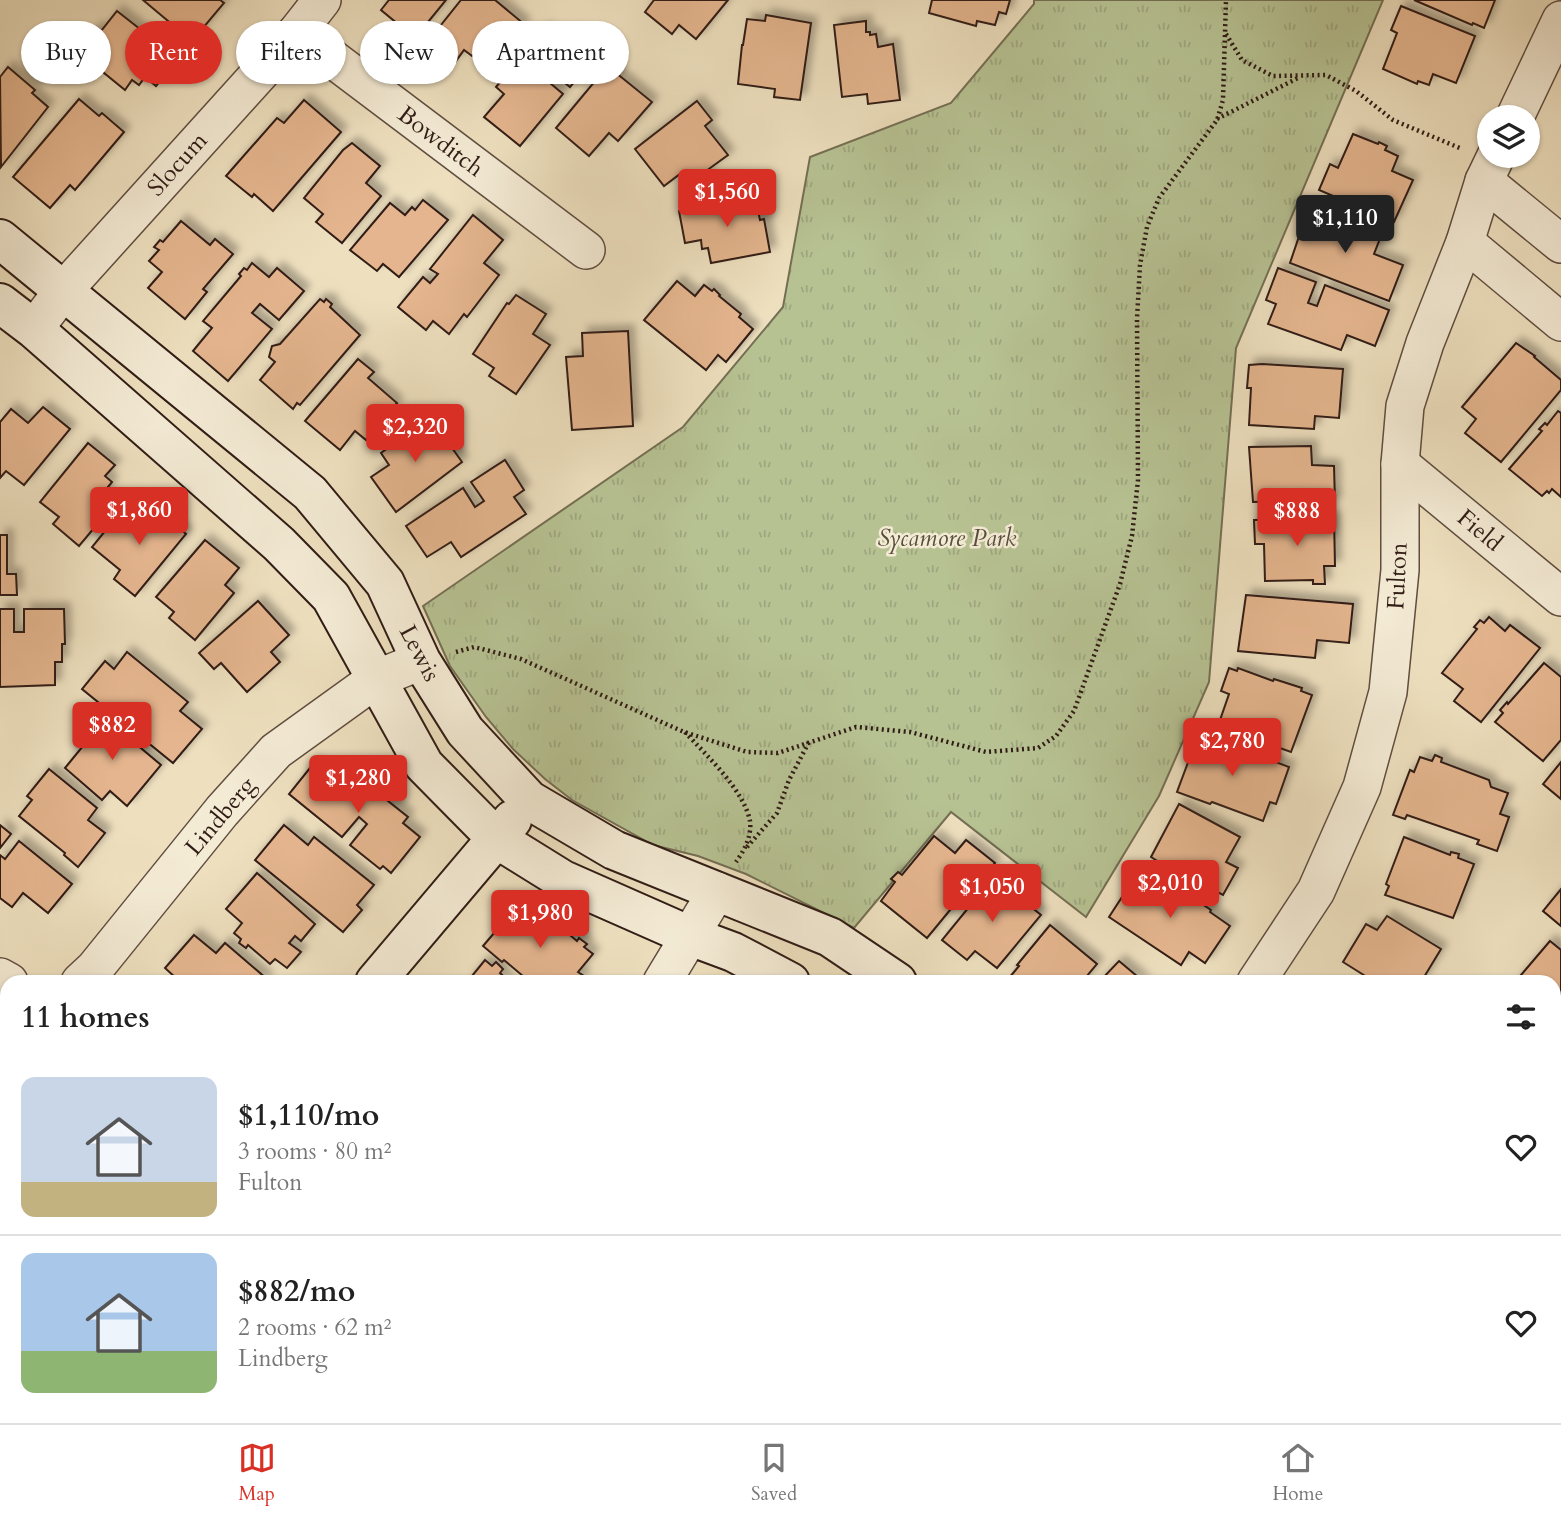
<!DOCTYPE html>
<html lang="en">
<head>
<meta charset="utf-8">
<style>
  body { margin:0; font-family:Cardo,serif; background:#f2f2f2; color:#222; height:100vh; display:flex; flex-direction:column; font-size:26px; white-space:nowrap }
  * { box-sizing:border-box; margin:0 }
  p { font-size:23px; color:#767676 }
  .icon { flex:none; width:38px; height:38px; fill:none; stroke:currentColor; stroke-width:2; stroke-linecap:round; stroke-linejoin:round }
  .map { position:relative; flex:1; overflow:hidden }
  .panel { position:absolute; left:0px; top:975px; width:1561px; height:450px; display:flex; flex-direction:column; background:#fff; border-radius:21px 21px 0 0; box-shadow:0 2px 5px #0004 }
  .panel>* { flex:none }
  .guide { position:absolute; left:21px; top:21px; width:700px; height:63px; display:flex; gap:14px }
  .controls { position:absolute; left:1477px; top:105px; display:grid; gap:14px }
  .controls a { display:grid; place-items:center; width:63px; height:63px; border-radius:50%; background:#fff; box-shadow:0 2px 5px #0004; font-size:35px }
  .price { position:absolute; translate:-50% -60px; padding:0 16px; border-radius:7px; background:#d93025; color:#fff; font-size:23px; line-height:46px; filter:drop-shadow(0 2px 4px #0008) }
  .price::after { content:''; position:absolute; left:50%; top:42px; width:21px; height:16px; margin-left:-10px; background:inherit; clip-path:polygon(0 0,100% 0,50% 100%) }
  .price.on { background:#222; color:#fff }
  ul { padding:0; list-style:none }
  li { display:flex; align-items:center; gap:21px; height:175px; padding:0 21px }
  li+li { border-top:2px solid #e0e0e0 }
  li span { display:grid; place-items:center; flex:none; width:196px; height:140px; border-radius:14px; color:#555 }
  li>.icon { margin-inline-start:auto }
  span .icon { width:84px; height:84px; fill:#fffc; stroke-width:1 }
  li b { font-size:30px }
  h2 { display:flex; justify-content:space-between; align-items:center; height:84px; padding:0 21px; font-size:30px }
  .tag { padding:0 24px; border-radius:32px; background:#fff; box-shadow:0 2px 5px #0004; font-size:24px; line-height:63px }
  .tag.on { background:#d93025; color:#fff }
  .dock { display:flex; justify-content:space-around; align-items:center; height:98px; border-top:2px solid #e0e0e0; background:#fff; font-size:19px; color:#767676 }
  .dock a { display:grid; justify-items:center; gap:4px }
  .dock .on { color:#d93025 }
  .map>svg:first-child { display:block }
  .park { fill:url(#park-tufts); stroke:#746f54; stroke-width:2 }
  .building { fill:#e4b58e; stroke:#301c16; stroke-width:2; filter:url(#shadow) }
  .lines { fill:none; stroke-linecap:round; stroke-linejoin:round }
  .street-casing { stroke:#604d40; stroke-width:40 }
  .secondary-casing { stroke:#301c16; stroke-width:42 }
  .path { stroke:#301c16; stroke-width:4.5; stroke-dasharray:2 3.5; stroke-linecap:butt }
  .street { stroke:#f4ebd5; stroke-width:37 }
  .secondary { stroke:#f4ebd5; stroke-width:38 }
  .labels { text-anchor:middle; stroke-width:5; stroke-linejoin:round; paint-order:stroke }
  .street-label { font-size:24px; fill:#301c16; stroke:#f4ebd5 }
  .park-label { font-size:24px; font-style:italic; fill:#584e3c; stroke:#f4ebd5 }
</style>
</head>
<body>
<div class="map">
<svg width="1561" height="1423" viewBox="0 0 1561 1423">
  <defs>
    <pattern id="park-tufts" width="24" height="20" patternUnits="userSpaceOnUse" patternTransform="scale(1.75)"><rect width="24" height="20" fill="#b7c293"/><path d="M3 7l-1-3M5 7V3M7 7l1-3M15 17l-1-3M17 17v-4M19 17l1-3" fill="none" stroke="#9ea67e"/></pattern>
    <filter id="shadow"><feDropShadow dx="6" dy="-6" stdDeviation="3.5" flood-color="#0004"/></filter>
  </defs>
  <rect width="100%" height="100%" fill="#eee0bf"/>
  <filter id="stains"><feTurbulence type="fractalNoise" baseFrequency=".00286" numOctaves="4"/><feColorMatrix values="0 0 0 0 .2 0 0 0 0 .09 0 0 0 0 .02 0 0 0 .5 -.17"/></filter>
  <radialGradient id="worn" r=".72"><stop offset=".6" stop-color="#630" stop-opacity="0"/><stop offset="1" stop-color="#630" stop-opacity=".3"/></radialGradient>
  <!-- park -->
  <path class="park" d="M1034,0H1383L1236,348L1209,682L1159,796L1086,917L951,812L854,928L746,874L698,856L653,845L572,800L545,779L513,749L486,717L450,666L423,606L683,427L783,307L810,157L951,103L1034,4Z"/>
  <!-- building -->
  <g class="building">
    <path d="M143,0H220L224,3L192,41Z"/>
    <path d="M389,0H446L415,38L381,10Z"/>
    <path d="M461,0H495L524,24L506,45L508,47L492,63L477,50L472,56L464,50L456,61L429,40Z"/>
    <path d="M654,0H728L696,39L679,25L672,34L645,12Z"/>
    <path d="M932,0H1010L1006,14L999,12L995,25L977,21L976,26L929,13Z"/>
    <path d="M1414,0H1495L1484,28L1473,23L1472,25Z"/>
    <path d="M1401,6L1475,36L1456,83L1433,74L1429,85L1418,81L1417,84L1383,69L1397,33L1391,30Z"/>
    <path d="M117,11L178,59L156,86L145,77L139,85L132,80L125,90L77,51L96,27L101,31Z"/>
    <path d="M766,15L811,23L800,100L774,97L775,89L738,84L742,45H743L747,19L765,21Z"/>
    <path d="M866,21V32H870V35L876,34L878,47L893,44L900,100L868,104L867,94L842,97L834,25Z"/>
    <path d="M544,29L560,43L567,34L595,57L570,87L550,71L544,78L563,94L520,146L484,117L504,94L496,87L532,43L530,41Z"/>
    <path d="M8,67L35,90L32,93L48,107L1,167L0,77Z"/>
    <path d="M610,68L652,102L618,141L609,133L589,156L556,128L605,69L608,71Z"/>
    <path d="M79,99L99,116L102,113L124,132L75,190L70,185L50,208L13,177Z"/>
    <path d="M304,100L341,132L273,211L254,194L252,197L226,176L277,118L284,123Z"/>
    <path d="M697,101L712,120L705,126L728,155L706,171L708,173L689,186L680,174L664,186L635,149Z"/>
    <path d="M1353,134L1378,144L1379,142L1387,146L1385,150L1398,156L1392,171L1413,180L1394,222L1319,190L1330,164L1338,168Z"/>
    <path d="M352,143L380,166L366,183L381,196L342,243L316,222L323,214L304,198L343,150Z"/>
    <path d="M755,197L760,220L764,219L770,252L711,263L708,248L702,249L701,240L685,243L679,211Z"/>
    <path d="M423,200L448,220L399,277L383,264L377,271L350,250L390,203L405,215L412,207L415,210Z"/>
    <path d="M1309,207L1381,236L1374,254L1403,265L1389,301L1290,263Z"/>
    <path d="M473,215L503,240L484,263L499,275L467,317L464,314L449,334L433,321L426,330L398,307L423,277L430,283L438,274L430,269Z"/>
    <path d="M181,221L210,245L215,239L233,254L203,289L207,292L185,319L148,288L162,272L149,261L159,250L154,247L160,240L163,242Z"/>
    <path d="M252,263L269,277L277,268L304,291L279,320L260,304L252,313L272,329L228,381L193,351L212,328L203,321L241,276L239,274L244,268L247,270Z"/>
    <path d="M1278,268L1316,282L1308,303L1317,306L1325,285L1389,310L1375,346L1347,335L1341,350L1268,324L1276,304L1266,300Z"/>
    <path d="M677,281L695,296L704,285L712,291L714,289L720,295L719,296L741,314L739,317L753,329L726,362L718,355L706,370L644,320Z"/>
    <path d="M516,295L546,314L533,334L550,345L516,394L489,376L494,368L473,354L507,303L509,304Z"/>
    <path d="M320,299L324,302L326,299L332,304L330,307L360,335L300,405L297,403L293,409L260,380L275,362L269,357L272,346L280,344Z"/>
    <path d="M628,331L633,426L572,430L566,357L583,356L582,333Z"/>
    <path d="M1516,343L1535,356L1534,357L1561,380V390L1501,462L1465,433L1476,419L1462,407Z"/>
    <path d="M358,359L374,372L368,378L397,403L379,425L382,427L376,434L373,432L366,440L355,431L340,450L305,421Z"/>
    <path d="M1262,364L1343,369L1339,418L1315,416L1314,429L1249,425L1251,388H1247L1249,365Z"/>
    <path d="M43,407L70,429L24,485L6,471L0,478V422L11,409L28,423Z"/>
    <path d="M1558,411L1561,413V497L1552,489L1549,493L1547,491L1542,496L1509,469L1542,431L1539,429L1545,423L1547,425Z"/>
    <path d="M430,417L462,462L396,512L371,477L389,465L381,453Z"/>
    <path d="M88,443L115,465L105,476L112,482L103,493L115,503L79,546L53,524L59,517L40,502Z"/>
    <path d="M1311,446L1312,465L1334,466L1335,502L1316,503V500L1253,502L1249,447Z"/>
    <path d="M505,460L524,490L514,497L526,514L461,557L451,542L427,557L406,526L463,488L475,507L484,501L471,482Z"/>
    <path d="M150,504L186,534L135,596L114,579L120,570L92,547L110,525L108,524L114,517L116,518L119,514L133,526Z"/>
    <path d="M1334,518L1335,566H1324L1325,584H1313V580L1265,581L1264,544H1255L1254,520Z"/>
    <path d="M0,535H7V574H16L17,595H0Z"/>
    <path d="M205,540L239,568L225,585L234,593L195,640L169,618L174,612L156,597Z"/>
    <path d="M1246,595L1353,604L1349,643L1317,640L1315,658L1238,651Z"/>
    <path d="M258,601L289,635L271,652L280,662L247,692L221,663L214,669L199,653Z"/>
    <path d="M0,609H14V632H24V609H64L65,644H62V662H55V685L0,687Z"/>
    <path d="M1489,617L1505,631L1510,625L1540,648L1481,722L1454,701L1463,689L1442,673L1477,629L1474,627L1480,620L1484,623Z"/>
    <path d="M127,652L188,702L180,711L202,729L173,763L82,689L105,661L114,669Z"/>
    <path d="M1544,663L1561,677V740L1543,761L1495,722L1503,713L1500,710L1507,702L1508,704Z"/>
    <path d="M1229,668L1237,671L1238,668L1273,681L1274,679L1302,688L1301,691L1312,695L1291,752L1218,726L1229,694L1221,691Z"/>
    <path d="M99,713L161,765L127,806L110,791L102,800L65,768L88,740L81,735Z"/>
    <path d="M1199,733L1289,767L1276,804L1270,802L1263,821L1212,802L1210,804L1177,792Z"/>
    <path d="M1435,755L1442,758L1441,762L1489,780L1491,787L1508,793L1500,814L1509,817L1497,851L1477,844L1479,840L1407,815L1405,819L1393,815L1410,770L1414,772L1420,757L1432,761Z"/>
    <path d="M1561,762V799L1543,784Z"/>
    <path d="M314,763L338,783L349,770L408,817L403,823L420,837L391,873L383,866L380,869L350,845L367,824L359,817L342,837L289,794Z"/>
    <path d="M49,769L97,808L88,820L105,833L78,867L64,855L65,853L19,816L32,800L27,796Z"/>
    <path d="M1179,804L1240,837L1226,862L1238,868L1223,895L1168,866L1167,867L1151,857Z"/>
    <path d="M0,825L11,834L0,848Z"/>
    <path d="M284,825L308,845L314,837L374,885L357,905L362,910L343,932L255,860Z"/>
    <path d="M934,836L955,853L966,840L995,863L977,884L973,882L927,938L881,901L895,882L891,879L898,872L902,875Z"/>
    <path d="M1404,837L1450,855L1451,852L1459,854L1458,858L1474,864L1453,918L1385,895L1389,886L1386,884Z"/>
    <path d="M19,841L72,884L48,913L23,893L12,907L0,898V855L5,859Z"/>
    <path d="M1151,870L1211,910L1210,912L1230,926L1205,963L1189,952L1181,965L1109,917L1124,894L1132,900L1140,888L1138,886Z"/>
    <path d="M257,873L315,924L301,941L295,936L289,943L301,952L287,968L275,959L270,964L248,945L246,948L239,943L241,939L234,933L242,923L226,909Z"/>
    <path d="M994,877L1041,915L997,968L975,951L967,960L942,940L983,890L980,888L985,881L989,883Z"/>
    <path d="M1561,889V926L1543,911Z"/>
    <path d="M538,908L577,941L579,938L587,944L584,947L593,954L578,972L584,976L579,982H530L504,960L502,962L483,946L507,918L520,930Z"/>
    <path d="M1387,916L1441,949L1421,982H1375L1343,962L1366,924L1377,930Z"/>
    <path d="M1050,925L1097,964L1082,982H1013L1009,978L1019,966L1017,965Z"/>
    <path d="M194,935L216,953L225,943L267,979L265,982H185L179,977L177,979L165,968Z"/>
    <path d="M1550,941L1561,950V1029L1554,1023V982H1515Z"/>
    <path d="M485,960L492,966L496,962L503,969L500,973L510,982H467Z"/>
    <path d="M1119,961L1144,982H1099Z"/>
    <path d="M0,1055H7V1182H4L3,1164H0Z"/>
    <path d="M1561,1276V1324L1554,1318V1285Z"/>
    <path d="M1554,1334L1561,1340V1404L1554,1412Z"/>
    <path d="M291,1418H356L351,1423H298Z"/>
    <path d="M376,1418H393L398,1421L402,1418L407,1422L411,1418H423L430,1423H371Z"/>
    <path d="M598,1418H697L704,1423H605Z"/>
    <rect x="888" y="1418" width="76" height="5"/>
    <path d="M1152,1418H1236L1232,1423H1151L1149,1421Z"/>
    <path d="M1252,1418H1285L1288,1423H1249Z"/>
  </g>
  <g class="lines">
    <defs>
      <g id="street">
        <path d="M297,32L586,250"/>
        <path d="M1515,117L1561,20"/>
        <path d="M1484,181L1561,244"/>
        <path d="M1465,242L1561,322"/>
        <path d="M34,329L63,291L297,32L322,0"/>
        <path d="M1400,464L1561,597"/>
        <path d="M0,977L9,982"/>
        <path d="M80,982L95,968L222,811L276,751L376,679L421,661"/>
        <path d="M662,982L717,891"/>
        <path d="M1256,982L1316,891L1362,787L1388,692L1400,570V464L1405,406L1425,343L1465,242L1484,181L1496,156"/>
        <path d="M1554,1199L1561,1190"/>
        <path d="M519,1418L526,1423"/>
      </g>
      <g id="secondary">
        <path d="M0,239L310,493L385,583L421,661L465,731L529,800L614,850L830,937L897,982"/>
        <path d="M0,303L34,329L279,544L331,597L424,765L497,839L563,880L690,936L733,952L790,982"/>
        <path d="M375,982L512,820"/>
        <path d="M0,1286L7,1292"/>
        <path d="M157,1418L164,1423"/>
        <path d="M1379,1418L1388,1423"/>
        <path d="M1481,1418L1490,1423"/>
        <path d="M2,1423L7,1417"/>
      </g>
    </defs>
    <!-- street casing -->
    <use href="#street" class="street-casing"/>
    <!-- secondary casing -->
    <use href="#secondary" class="secondary-casing"/>
    <!-- path -->
    <g class="path">
      <path d="M1226,34L1242,60L1273,76L1326,75L1356,91L1393,120L1462,149"/>
      <path d="M1217,119L1300,77"/>
      <path d="M456,652L474,647L521,659L684,732L747,752L778,753L856,727L910,732L986,752L1038,748L1056,736L1074,711L1120,584L1132,536L1138,480L1137,319L1140,265L1147,227L1159,198L1217,120L1223,100L1226,0"/>
      <path d="M685,732C706,755 744,790 750,821C752,836 744,851 736,862"/>
      <path d="M747,847L777,813L789,780L809,742"/>
    </g>
    <!-- street -->
    <use href="#street" class="street"/>
    <!-- secondary -->
    <use href="#secondary" class="secondary"/>
  </g>
  <g class="labels">
    <!-- street labels -->
    <g class="street-label">
      <text transform="translate(441 141) rotate(37)" y="8">Bowditch</text>
      <text transform="translate(177 164) rotate(-48)" y="8">Slocum</text>
      <text transform="translate(1480 530) rotate(40)" y="8">Field</text>
      <text transform="translate(1397 576) rotate(-87)" y="8">Fulton</text>
      <text transform="translate(420 653) rotate(62)" y="8">Lewis</text>
      <text transform="translate(220 816) rotate(-50)" y="8">Lindberg</text>
    </g>
    <!-- park labels -->
    <g class="park-label">
      <text x="947" y="546">Sycamore Park</text>
    </g>
  </g>
  <rect width="100%" height="100%" filter="url(#stains)"/>
  <rect width="100%" height="100%" fill="url(#worn)"/>
</svg>
<div class="controls">
<a><svg class="icon" aria-label="layers" viewBox="0 0 24 24"><path d="M12 4l9 5-9 5-9-5zM3 14l9 5 9-5"/></svg></a>
</div>
<b class="price" style="left:727px;top:229px">$1,560</b>
<b class="price on" style="left:1345px;top:255px">$1,110</b>
<b class="price" style="left:415px;top:464px">$2,320</b>
<b class="price" style="left:139px;top:547px">$1,860</b>
<b class="price" style="left:1297px;top:548px">$888</b>
<b class="price" style="left:112px;top:762px">$882</b>
<b class="price" style="left:1232px;top:778px">$2,780</b>
<b class="price" style="left:358px;top:815px">$1,280</b>
<b class="price" style="left:1170px;top:920px">$2,010</b>
<b class="price" style="left:992px;top:924px">$1,050</b>
<b class="price" style="left:540px;top:950px">$1,980</b>
<div class="guide">
<a class="tag">Buy</a>
<a class="tag on">Rent</a>
<a class="tag">Filters</a>
<a class="tag">New</a>
<a class="tag">Apartment</a>
</div>
<section class="panel">
<h2>11 homes<svg class="icon" aria-label="filters" viewBox="0 0 24 24"><path d="M4 7h16M4 17h16"/><circle cx="9" cy="7" r="2"/><circle cx="15" cy="17" r="2"/></svg></h2>
<ul>
<li><span style="background:linear-gradient(#c9d6e8 75%,#c2b280 0)"><svg class="icon" aria-label="home" viewBox="0 0 24 24"><path d="M3 11l9-7 9 7M6 9v11h12V9"/></svg></span><div><b>$1,110/mo</b><p>3 rooms · 80 m²</p><p>Fulton</p></div><svg class="icon" aria-label="heart" viewBox="0 0 24 24"><path d="M12 20l-8-8c-3-5 5-10 8-4 3-6 11-1 8 4z"/></svg></li>
<li><span style="background:linear-gradient(#a9c7e8 70%,#8fb573 0)"><svg class="icon" aria-label="home" viewBox="0 0 24 24"><path d="M3 11l9-7 9 7M6 9v11h12V9"/></svg></span><div><b>$882/mo</b><p>2 rooms · 62 m²</p><p>Lindberg</p></div><svg class="icon" aria-label="heart" viewBox="0 0 24 24"><path d="M12 20l-8-8c-3-5 5-10 8-4 3-6 11-1 8 4z"/></svg></li>
</ul>
</section>
</div>
<nav class="dock">
<a class="on"><svg class="icon" aria-label="map" viewBox="0 0 24 24"><path d="M3 6l6-2 6 2 6-2v14l-6 2-6-2-6 2zM9 4v14M15 6v14"/></svg>Map</a>
<a><svg class="icon" aria-label="saved" viewBox="0 0 24 24"><path d="M7 4h10v16l-5-4-5 4z"/></svg>Saved</a>
<a><svg class="icon" aria-label="home" viewBox="0 0 24 24"><path d="M3 11l9-7 9 7M6 9v11h12V9"/></svg>Home</a>
</nav>
</body>
</html>
